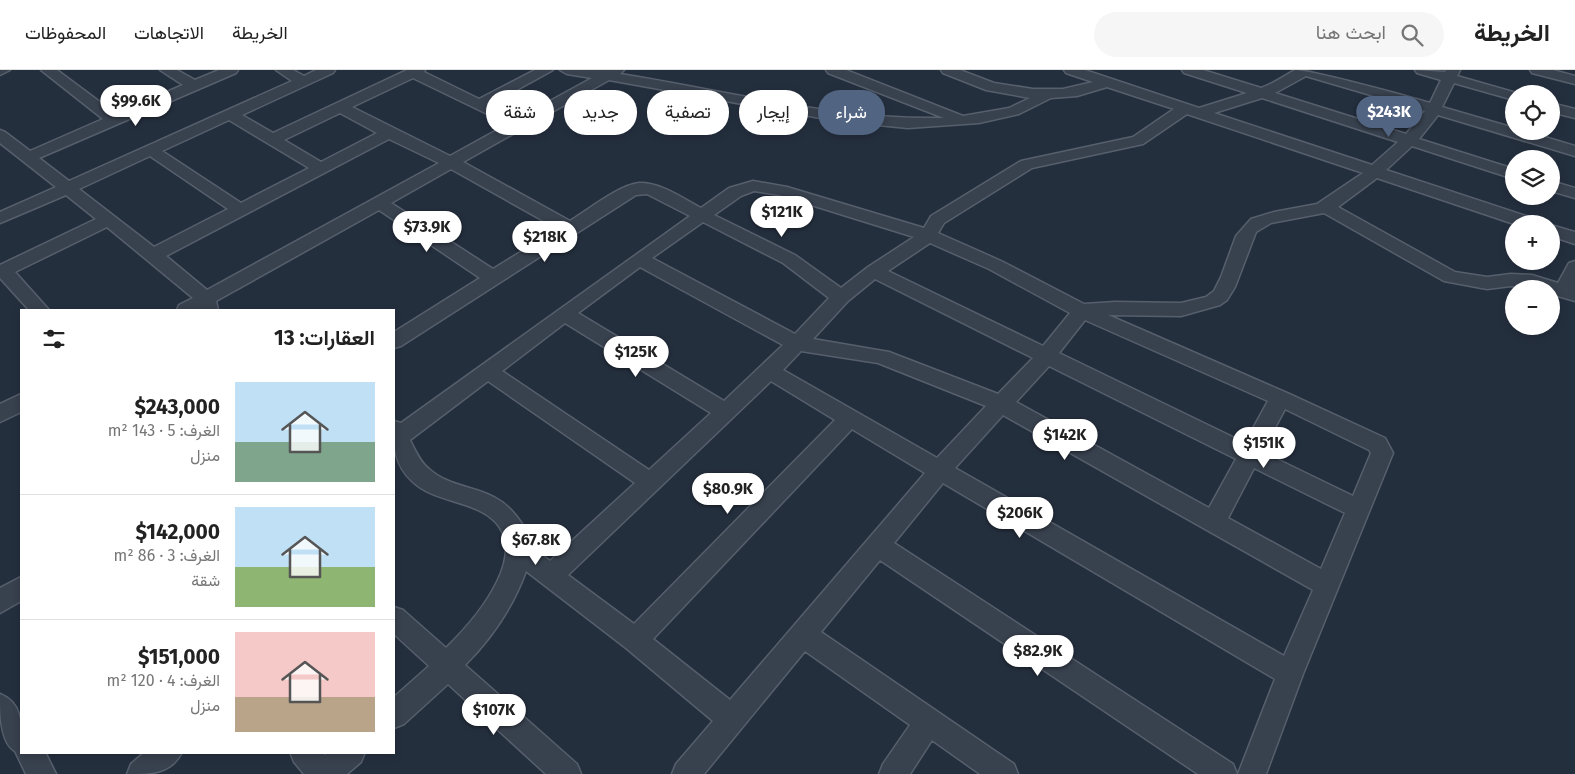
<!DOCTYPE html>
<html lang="ar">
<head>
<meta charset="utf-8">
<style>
  body { margin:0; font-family:"Fira Sans",Vazirmatn,sans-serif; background:#f6f6f6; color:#222; direction:rtl; height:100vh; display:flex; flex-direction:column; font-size:19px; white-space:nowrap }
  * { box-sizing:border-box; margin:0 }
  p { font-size:16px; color:#767676 }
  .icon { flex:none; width:28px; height:28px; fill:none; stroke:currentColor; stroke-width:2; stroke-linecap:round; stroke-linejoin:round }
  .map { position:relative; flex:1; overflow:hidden; direction:ltr }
  .panel { position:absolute; left:20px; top:239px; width:375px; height:445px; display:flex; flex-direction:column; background:#fff; border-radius:0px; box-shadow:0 2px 8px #0003; direction:rtl }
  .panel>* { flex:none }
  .guide { position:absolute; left:410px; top:20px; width:475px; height:45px; direction:rtl; display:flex; gap:10px }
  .buttons { position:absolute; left:1505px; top:15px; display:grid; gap:10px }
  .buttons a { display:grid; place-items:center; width:55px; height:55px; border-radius:50%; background:#fff; box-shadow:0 2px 8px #0003; font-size:25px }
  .price { position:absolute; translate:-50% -42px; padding:0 11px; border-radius:18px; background:#fff; color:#222; font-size:16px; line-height:32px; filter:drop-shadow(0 1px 2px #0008) }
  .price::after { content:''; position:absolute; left:50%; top:30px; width:15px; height:11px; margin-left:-8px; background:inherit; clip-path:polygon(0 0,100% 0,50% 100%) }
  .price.selected { background:#516482; color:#fff }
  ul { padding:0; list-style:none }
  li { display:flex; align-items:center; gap:15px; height:125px; padding:0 20px }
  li+li { border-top:1px solid #e0e0e0 }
  li span { display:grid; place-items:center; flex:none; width:140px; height:100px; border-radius:0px; color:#555 }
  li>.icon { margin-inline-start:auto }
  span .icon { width:60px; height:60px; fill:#fffc; stroke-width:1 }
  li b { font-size:21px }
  h2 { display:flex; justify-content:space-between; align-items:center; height:60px; padding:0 20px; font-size:21px }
  .pill { padding:0 18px; border-radius:22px; background:#fff; box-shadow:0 2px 8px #0003; font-size:18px; line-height:45px }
  .pill.selected { background:#516482; color:#fff }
  header { display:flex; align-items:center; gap:30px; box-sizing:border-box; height:70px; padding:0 25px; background:#fff; border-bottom:1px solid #e0e0e0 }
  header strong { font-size:24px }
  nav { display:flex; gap:28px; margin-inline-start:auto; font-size:18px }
  .search { width:350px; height:45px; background:#f6f6f6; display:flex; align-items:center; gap:12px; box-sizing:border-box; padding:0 18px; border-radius:28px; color:#767676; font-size:19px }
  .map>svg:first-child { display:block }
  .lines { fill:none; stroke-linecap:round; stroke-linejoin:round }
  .minor-casing { stroke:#565f6c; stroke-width:3 }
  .minor { fill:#38414e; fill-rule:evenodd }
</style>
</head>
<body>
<header>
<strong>الخريطة</strong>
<div class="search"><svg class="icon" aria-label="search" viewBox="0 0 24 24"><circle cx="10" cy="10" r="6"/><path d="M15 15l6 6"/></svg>ابحث هنا</div>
<nav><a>الخريطة</a><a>الاتجاهات</a><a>المحفوظات</a></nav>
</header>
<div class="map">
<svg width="1575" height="704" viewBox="0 0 1575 704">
  <rect width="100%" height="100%" fill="#242f3e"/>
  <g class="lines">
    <defs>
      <g id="minor">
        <path d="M0,0H10L0,5Z"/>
        <path d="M41,0H57L116,44L183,15L160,0H177L195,10L219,0H238L236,3L39,88L69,111L292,11L276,0H293L304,6L316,0H335L333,3L242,45L273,63L407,0H425L424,2L479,29L535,0H553L491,34L519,48L592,8L567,4L560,0H624L620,4C728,21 834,50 944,48L828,3L826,0H846L963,46L1009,38L1030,28L986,20L943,3L941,0H960L994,13L1033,19H1063L1093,12L1066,3L1064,0H1085L1199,38L1247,23L1184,3L1182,0H1203L1261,18C1273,14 1284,6 1295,0C1311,0 1407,26 1430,33L1441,10L1417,3L1415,0L1445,2L1446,0H1460L1457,6L1520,24H1514V30L1454,13L1442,37L1514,58V61H1525L1575,76V86L1438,45L1419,69L1514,99V109L1412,76L1386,100L1538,150L1540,154H1514L1377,108L1338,137L1455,202L1487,207L1511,204L1532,205L1558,213L1569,193L1575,191V231L1551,224V219L1511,216L1487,219L1444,211L1324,143L1271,153L1256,162L1235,217L1227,230L1220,235L1181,246L1108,245L1287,323L1385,368L1393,383L1303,604L1266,704H1238L1275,609L943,413L894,473L1233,694L1237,704H1198L880,490L821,562L1014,694L1018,704H980L932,670L910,704H879L883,694L910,655L805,581L704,704H672L676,694L713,651L626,578L526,501C513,537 492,568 465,595L577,694L581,704H546L448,614L404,654L394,658V627L429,596L394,564V537L403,540L446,578C476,549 541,474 482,442C460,430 430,429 412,411C393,393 394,374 394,351L401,353L690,146L647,124L636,125L401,276L394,278V262L480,208L379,140L216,231L218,240H177L179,235L193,228L107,157L15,202L49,240H29L0,208V195L96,149L66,125L0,153V142L56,117L0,73V60L5,62L30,81L103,49ZM1306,6L1425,41L1406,64L1275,23ZM413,8L508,54L450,86L352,37ZM609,10L837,51L908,58L979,53L1019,44L1051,28L1077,26L1107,17L1174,39L1133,67L1021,91L931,146L924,158L787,117L753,111L729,118L701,138C684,129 660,112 639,113C619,115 588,140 570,151L463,92ZM1262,28L1398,72L1372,95L1214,43ZM340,43L377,63L321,92L284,70ZM1187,44L1363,103L1317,134L1274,142L1251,149L1236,166L1221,207L1214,221L1206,227L1181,233L1115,232L1084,234L1001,191L938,163L944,153L1032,98L1143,74ZM229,50L309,98L241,133L162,81ZM389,69L439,93L207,220L166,186ZM150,86L228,139L154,177L79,119ZM451,99L558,159L493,199L391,133ZM754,121L779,125L914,167L868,197L841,218L795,185L714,145L741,126ZM703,152L783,193L829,228L795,264L652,188ZM930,173L989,199L1070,243L1043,276L888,201ZM640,197L783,275L724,331L578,243ZM875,209L1033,288L998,324L889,282L813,269L848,231ZM1085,250L1268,331L1245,373L1059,283ZM565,253L711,343L649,400L502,301ZM801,281L878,293L986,336L937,388L783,300ZM1049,296L1236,389L1209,438L1016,332ZM488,311L635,413L550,491L528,475C528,463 524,456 517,447C492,413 456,423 429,399C420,392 415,380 410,370ZM771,311L835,350L634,554L568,505ZM1285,339L1369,380L1371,383L1353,426L1262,382ZM1003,345L1313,520L1284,586L955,398ZM852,359L925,403L730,630L653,569ZM1254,398L1345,443L1321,499L1228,448Z"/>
        <path d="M1530,0H1553L1575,6V14L1532,3Z"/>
        <path d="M1551,33L1575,39V48L1551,42Z"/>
        <path d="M1551,111L1575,118V128L1551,121Z"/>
        <path d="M1551,155L1575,162V174L1551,166Z"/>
        <path d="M21,324V342L0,352V334Z"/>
        <path d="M21,507V531L0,543V518Z"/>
        <path d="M0,624C25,634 21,659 21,682H45L56,704H26L15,681C0,673 0,641 0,624Z"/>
        <path d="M145,682H182C171,704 151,704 127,704L131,694Z"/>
        <path d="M290,682H323L325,685L329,682H365L361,692L347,704H304L294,692Z"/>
      </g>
    </defs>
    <!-- minor casing -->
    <use href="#minor" class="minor-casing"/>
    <!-- minor -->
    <use href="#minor" class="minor"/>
  </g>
</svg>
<div class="buttons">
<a><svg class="icon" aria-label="locate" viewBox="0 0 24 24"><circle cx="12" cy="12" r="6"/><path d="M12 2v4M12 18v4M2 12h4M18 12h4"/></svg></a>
<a><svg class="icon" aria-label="layers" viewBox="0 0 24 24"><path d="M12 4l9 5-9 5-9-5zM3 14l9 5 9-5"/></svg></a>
<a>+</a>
<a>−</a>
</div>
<b class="price" style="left:136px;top:57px">$99.6K</b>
<b class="price selected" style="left:1389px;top:68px">$243K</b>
<b class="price" style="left:782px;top:168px">$121K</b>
<b class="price" style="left:427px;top:183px">$73.9K</b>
<b class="price" style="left:545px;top:193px">$218K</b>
<b class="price" style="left:636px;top:308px">$125K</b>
<b class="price" style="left:1065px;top:391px">$142K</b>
<b class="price" style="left:1264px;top:399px">$151K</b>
<b class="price" style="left:728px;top:445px">$80.9K</b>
<b class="price" style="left:1020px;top:469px">$206K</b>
<b class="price" style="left:536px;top:496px">$67.8K</b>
<b class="price" style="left:1038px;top:607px">$82.9K</b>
<b class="price" style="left:494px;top:666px">$107K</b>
<div class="guide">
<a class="pill selected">شراء</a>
<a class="pill">إيجار</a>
<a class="pill">تصفية</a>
<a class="pill">جديد</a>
<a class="pill">شقة</a>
</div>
<section class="panel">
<h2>العقارات: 13<svg class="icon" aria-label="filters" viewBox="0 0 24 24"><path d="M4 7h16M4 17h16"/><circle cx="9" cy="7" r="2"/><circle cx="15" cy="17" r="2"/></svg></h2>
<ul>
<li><span style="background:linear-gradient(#bfe0f5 60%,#7fa58c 0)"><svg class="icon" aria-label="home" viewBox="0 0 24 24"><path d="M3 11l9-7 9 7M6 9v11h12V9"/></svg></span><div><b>$243,000</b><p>الغرف: 5 · 143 m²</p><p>منزل</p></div></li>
<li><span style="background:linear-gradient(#bfe0f5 60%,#8fb573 0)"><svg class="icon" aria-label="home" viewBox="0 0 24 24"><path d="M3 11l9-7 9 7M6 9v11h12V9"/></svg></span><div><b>$142,000</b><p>الغرف: 3 · 86 m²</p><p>شقة</p></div></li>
<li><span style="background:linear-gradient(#f6c9c9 65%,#b9a48a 0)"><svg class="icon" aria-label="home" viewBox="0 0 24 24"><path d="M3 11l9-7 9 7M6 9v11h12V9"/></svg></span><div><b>$151,000</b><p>الغرف: 4 · 120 m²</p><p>منزل</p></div></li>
</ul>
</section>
</div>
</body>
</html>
